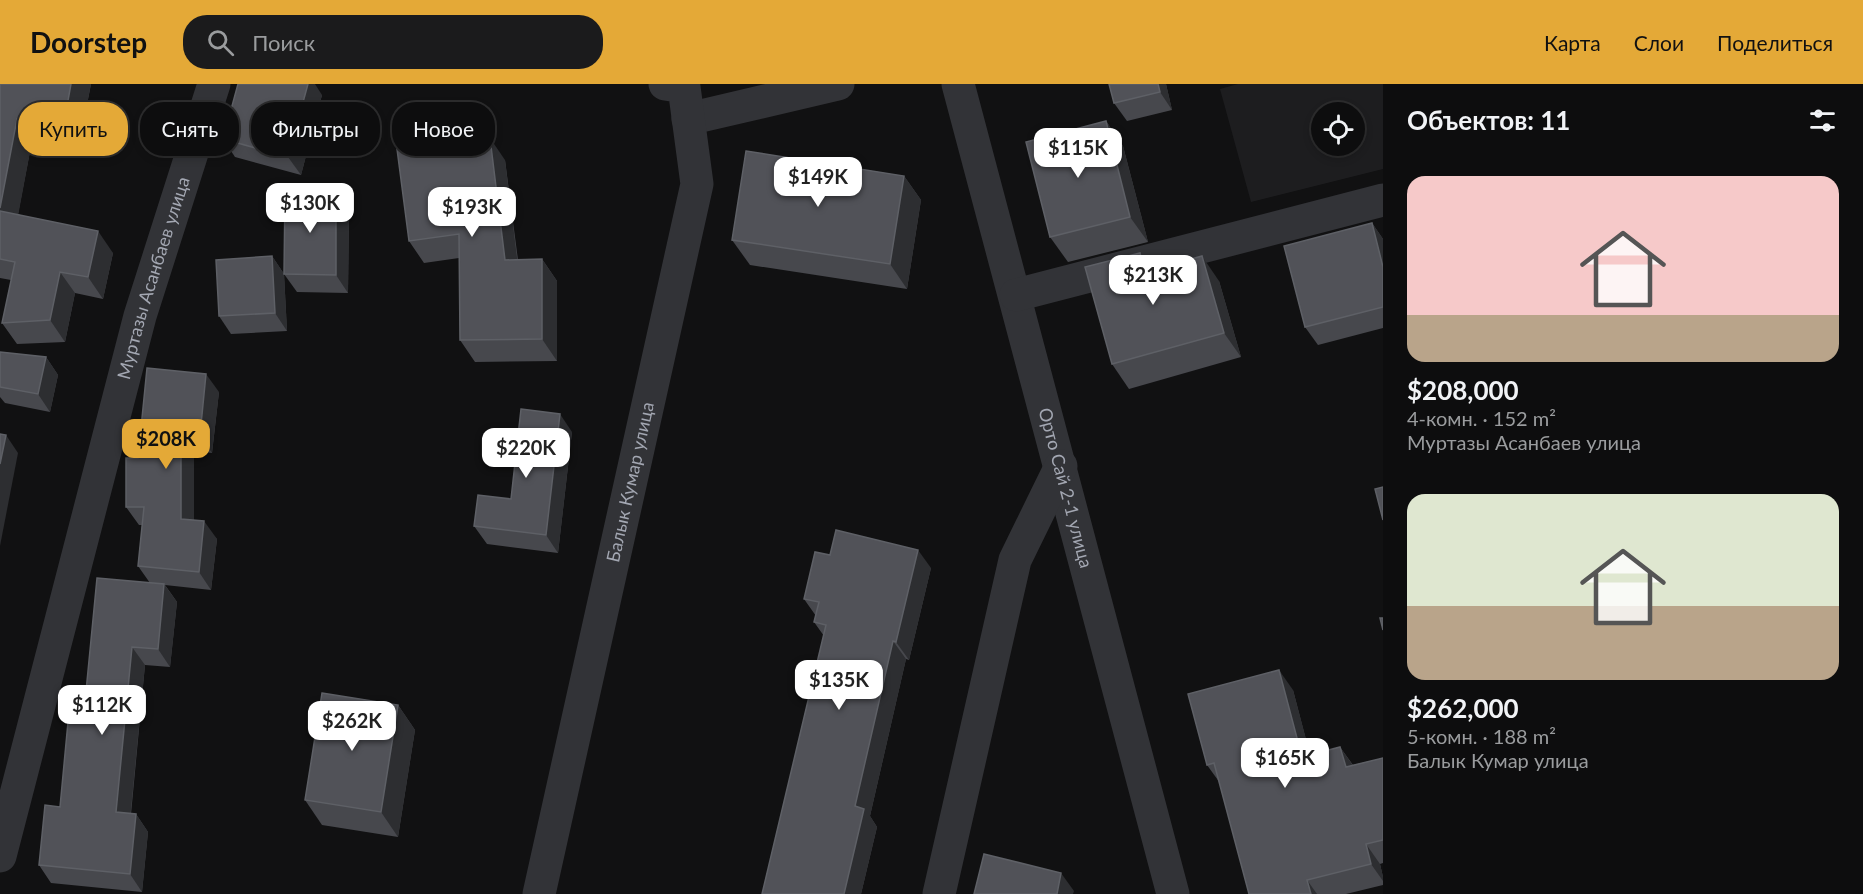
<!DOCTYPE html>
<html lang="ru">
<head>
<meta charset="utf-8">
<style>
  body { margin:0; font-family:Lato,sans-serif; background:#1b1b1c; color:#f1f3f6; height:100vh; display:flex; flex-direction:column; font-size:22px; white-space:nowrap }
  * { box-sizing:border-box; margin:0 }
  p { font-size:20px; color:#9a9c9e }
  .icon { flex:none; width:33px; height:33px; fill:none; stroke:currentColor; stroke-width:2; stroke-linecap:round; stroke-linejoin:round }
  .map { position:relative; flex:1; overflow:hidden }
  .sheet { display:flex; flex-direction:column; background:#0d0d0e; width:480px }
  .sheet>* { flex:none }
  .banner { position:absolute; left:18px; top:18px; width:570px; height:54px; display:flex; gap:12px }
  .buttons { position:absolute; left:1311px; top:18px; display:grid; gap:12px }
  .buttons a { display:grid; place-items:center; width:54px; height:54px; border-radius:50%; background:#0d0d0e; box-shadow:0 3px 9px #0003,0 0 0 2px #2d2d2e; font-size:30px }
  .price { position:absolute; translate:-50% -51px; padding:0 14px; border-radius:12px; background:#fff; color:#222; font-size:20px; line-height:39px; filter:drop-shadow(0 2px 3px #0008) }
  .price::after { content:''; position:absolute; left:50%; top:36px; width:18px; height:14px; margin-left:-9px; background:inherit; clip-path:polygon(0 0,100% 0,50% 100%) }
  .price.on { background:#e4a937; color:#111 }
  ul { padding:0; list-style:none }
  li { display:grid; align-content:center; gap:12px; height:318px; padding:0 24px }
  li span { display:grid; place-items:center; height:186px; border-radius:18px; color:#555 }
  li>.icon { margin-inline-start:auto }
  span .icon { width:108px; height:108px; fill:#fffc; stroke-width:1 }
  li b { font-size:26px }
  h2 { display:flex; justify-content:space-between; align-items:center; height:72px; padding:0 24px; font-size:26px }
  .tag { padding:0 21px; border-radius:24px; background:#0d0d0e; box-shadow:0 3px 9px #0003,0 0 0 2px #2d2d2e; font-size:21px; line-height:54px }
  .tag.on { background:#e4a937; color:#111 }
  header { display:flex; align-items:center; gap:36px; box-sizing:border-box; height:84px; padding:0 30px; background:#e4a937; color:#111 }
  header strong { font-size:28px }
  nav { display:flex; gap:33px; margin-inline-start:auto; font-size:21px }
  .search { width:420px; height:54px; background:#1b1b1c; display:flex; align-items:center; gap:15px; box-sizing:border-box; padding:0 21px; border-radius:24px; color:#9a9c9e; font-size:22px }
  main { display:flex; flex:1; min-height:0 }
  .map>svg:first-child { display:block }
  .built { fill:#1d1d1f; fill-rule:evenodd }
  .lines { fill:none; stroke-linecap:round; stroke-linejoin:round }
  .minor { stroke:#323337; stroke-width:33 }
  .wall { fill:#47484d }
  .shaded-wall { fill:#2d2e31 }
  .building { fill:#515258; stroke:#5e6066; stroke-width:1.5 }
  .labels { text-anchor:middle; stroke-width:6; stroke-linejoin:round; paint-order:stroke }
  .street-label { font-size:18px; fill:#a3a7b2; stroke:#0c0c0d }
</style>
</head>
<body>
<header>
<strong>Doorstep</strong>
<div class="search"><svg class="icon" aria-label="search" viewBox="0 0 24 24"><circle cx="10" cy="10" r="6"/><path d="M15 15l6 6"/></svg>Поиск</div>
<nav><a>Карта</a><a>Слои</a><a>Поделиться</a></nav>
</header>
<main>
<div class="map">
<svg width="1383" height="810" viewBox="0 0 1383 810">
  <rect width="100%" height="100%" fill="#111112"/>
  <!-- built -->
  <path class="built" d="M1238,0H1383V85L1251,118L1220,5ZM1322,28H1354V62H1322Z"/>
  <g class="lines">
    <!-- minor -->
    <g class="minor">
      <path id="s1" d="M958,0L1173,810"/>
      <path d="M688,35L838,0"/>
      <path d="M1016,211L1383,116"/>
      <path id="s2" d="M0,772L140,232L214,0"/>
      <path id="s3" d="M539,810L697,100L684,3L665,0"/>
      <path d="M939,810L1015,476L1061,382"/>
    </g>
  </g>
  <!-- wall -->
  <g class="wall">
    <path d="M0,0H91L78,66L32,57L18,130L113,169L103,215L75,209L65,258L17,260L2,239L11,196L0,194Z"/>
    <path d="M1109,0H1166L1172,26L1127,37L1114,19Z"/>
    <path d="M322,11L301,91L235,73L223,55Z"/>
    <path d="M1106,37L1123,62L1148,158L1068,178L1050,153Z"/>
    <path d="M505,76L518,176L542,175L557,197V277L475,278L460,256L459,174L424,179L409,157Z"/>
    <path d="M904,92L921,116L907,205L750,181L732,156Z"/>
    <path d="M336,109L349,127L348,209L297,208L284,190Z"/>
    <path d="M1372,139L1383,155V244L1318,261L1305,243Z"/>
    <path d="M272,172L284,190L287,247L231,250L219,232Z"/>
    <path d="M1152,186L1219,197L1241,273L1129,305L1112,280Z"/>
    <path d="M0,268L46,273L58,291L50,328L5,319L0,313Z"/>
    <path d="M219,308L212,369L194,367V436L217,455L211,506L165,501L177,518L170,583L145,581L131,730H136L148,748L142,808L51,799L39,781L60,723L85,618L150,499L138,482L142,441H139L126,423L138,374Z"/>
    <path d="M572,348L558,469L487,460L474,442L511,415Z"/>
    <path d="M830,471L931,484L909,576L906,575L870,732L877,743L861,810H762L824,552L814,538L816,532L804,515Z"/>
    <path d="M1293,606L1310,671L1340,663L1353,681L1383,674V779L1380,780L1383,793V801L1346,810H1249L1220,699L1207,681Z"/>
    <path d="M398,621L415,646L398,753L322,741L305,716Z"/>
  </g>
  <!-- shaded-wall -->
  <g class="shaded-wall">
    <path d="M71,0H91L78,66L63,44Z"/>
    <path d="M308,0H315L322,11L301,91L288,73Z"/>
    <path d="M1158,0H1166L1172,26L1160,8Z"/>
    <path d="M17,35L32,57L15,148L0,127V124Z"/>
    <path d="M1106,37L1123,62L1148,158L1130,133Z"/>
    <path d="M490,54L505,76L520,198L505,176Z"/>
    <path d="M904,92L921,116L907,205L890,180Z"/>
    <path d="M336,109L349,127L348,209L336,191Z"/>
    <path d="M1372,139L1383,155V183Z"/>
    <path d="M98,147L113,169L103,215L88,193Z"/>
    <path d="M1140,169L1157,194L1145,188Z"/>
    <path d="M272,172L284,190L287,247L275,229Z"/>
    <path d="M1202,172L1219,197L1241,273L1224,249Z"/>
    <path d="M542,175L557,197V277L542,255Z"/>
    <path d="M60,188L75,209L65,258L50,236Z"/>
    <path d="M46,273L58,291L50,328L38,310Z"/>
    <path d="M206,290L219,308L212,369L200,351Z"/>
    <path d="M560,330L572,348L558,469L546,451Z"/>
    <path d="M181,349L194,367V453L181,435Z"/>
    <path d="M6,351L18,369L0,462V380Z"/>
    <path d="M204,437L217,455L211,506L199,488Z"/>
    <path d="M918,466L931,484L909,576L896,558Z"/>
    <path d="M164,500L177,518L170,583L158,565Z"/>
    <path d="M893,557L906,575L870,732L877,743L861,810H844L855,722Z"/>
    <path d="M132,563L145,581L129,746L116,728Z"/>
    <path d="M1279,586L1293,606L1316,693L1302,673Z"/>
    <path d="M398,621L415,646L398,753L381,728Z"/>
    <path d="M1340,663L1354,683H1346Z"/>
    <path d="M136,730L148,748L142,808L130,790Z"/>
    <path d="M1366,760L1380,780L1383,793V797L1371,780Z"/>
    <path d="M1061,789L1074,807L1073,810H1057Z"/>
    <path d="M1307,796L1317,810H1311Z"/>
  </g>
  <!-- building -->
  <g class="building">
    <path d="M0,0H71L63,44L17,35L0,124Z"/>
    <path d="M238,0H308L288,73L223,55Z"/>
    <path d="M1109,0H1158L1160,8L1114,19Z"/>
    <path d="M1106,37L1130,133L1050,153L1026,58Z"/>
    <path d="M490,54L505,176L542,175V255L460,256L459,150L409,157L397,65Z"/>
    <path d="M746,67L904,92L890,180L732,156Z"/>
    <path d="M285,109H336V191L284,190Z"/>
    <path d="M0,127L98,147L88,193L60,188L50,236L2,239L15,178L0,175Z"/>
    <path d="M1372,139L1383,183V223L1305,243L1284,162Z"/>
    <path d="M1140,169L1145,188L1202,172L1224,249L1112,280L1085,183Z"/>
    <path d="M272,172L275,229L219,232L216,176Z"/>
    <path d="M0,268L46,273L38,310L0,303Z"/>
    <path d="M147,284L206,290L200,351L181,349V435L204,437L199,488L138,482L144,423H126V374H138Z"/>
    <path d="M521,325L560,330L546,451L474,442L478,411L511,415Z"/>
    <path d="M0,350L6,351L0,380Z"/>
    <path d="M1383,403V436L1375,405Z"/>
    <path d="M836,446L918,466L896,558L893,557L855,722L864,725L844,810H762L826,541L814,538L819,518L804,515L815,468L830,471Z"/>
    <path d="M97,494L164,500L158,565L132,563L116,728L136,730L130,790L39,781L45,721L60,723L70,617L85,618Z"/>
    <path d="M1380,534H1383V546Z"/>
    <path d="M1279,586L1302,673L1340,663L1346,683L1383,674V756L1366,760L1371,780L1307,796L1311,810H1249L1214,679L1207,681L1188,610Z"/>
    <path d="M322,609L398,621L381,728L305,716Z"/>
    <path d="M984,770L1061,789L1057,810H974Z"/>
  </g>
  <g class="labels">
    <!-- street labels -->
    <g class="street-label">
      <text dy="6" stroke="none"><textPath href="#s2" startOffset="598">Муртазы Асанбаев улица</textPath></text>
      <text dy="6" stroke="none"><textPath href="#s3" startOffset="422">Балык Кумар улица</textPath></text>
      <text dy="6" stroke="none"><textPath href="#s1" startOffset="418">Орто Сай 2-1 улица</textPath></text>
    </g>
  </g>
</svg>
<div class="buttons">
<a><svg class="icon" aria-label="locate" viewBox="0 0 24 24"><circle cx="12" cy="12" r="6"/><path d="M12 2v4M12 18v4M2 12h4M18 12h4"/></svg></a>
</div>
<b class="price" style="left:1078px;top:95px">$115K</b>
<b class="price" style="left:818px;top:124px">$149K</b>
<b class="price" style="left:310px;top:150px">$130K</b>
<b class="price" style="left:472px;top:154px">$193K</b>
<b class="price" style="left:1153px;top:222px">$213K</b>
<b class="price on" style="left:166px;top:386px">$208K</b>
<b class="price" style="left:526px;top:395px">$220K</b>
<b class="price" style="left:839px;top:627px">$135K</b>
<b class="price" style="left:102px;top:652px">$112K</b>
<b class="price" style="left:352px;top:668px">$262K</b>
<b class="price" style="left:1285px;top:705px">$165K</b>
<div class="banner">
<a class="tag on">Купить</a>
<a class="tag">Снять</a>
<a class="tag">Фильтры</a>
<a class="tag">Новое</a>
</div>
</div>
<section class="sheet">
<h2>Объектов: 11<svg class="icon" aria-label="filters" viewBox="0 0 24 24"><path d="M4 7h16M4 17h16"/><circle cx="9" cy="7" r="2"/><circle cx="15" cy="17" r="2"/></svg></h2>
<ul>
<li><span style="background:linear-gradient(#f6c9c9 75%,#b9a48a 0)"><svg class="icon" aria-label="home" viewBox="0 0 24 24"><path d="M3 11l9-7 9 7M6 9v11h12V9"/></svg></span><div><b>$208,000</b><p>4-комн. · 152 m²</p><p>Муртазы Асанбаев улица</p></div></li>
<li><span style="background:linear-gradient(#dfe7d0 60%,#b9a48a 0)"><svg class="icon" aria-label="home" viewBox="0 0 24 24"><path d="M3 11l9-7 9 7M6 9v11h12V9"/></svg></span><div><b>$262,000</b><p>5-комн. · 188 m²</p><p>Балык Кумар улица</p></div></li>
</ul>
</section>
</main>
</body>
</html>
